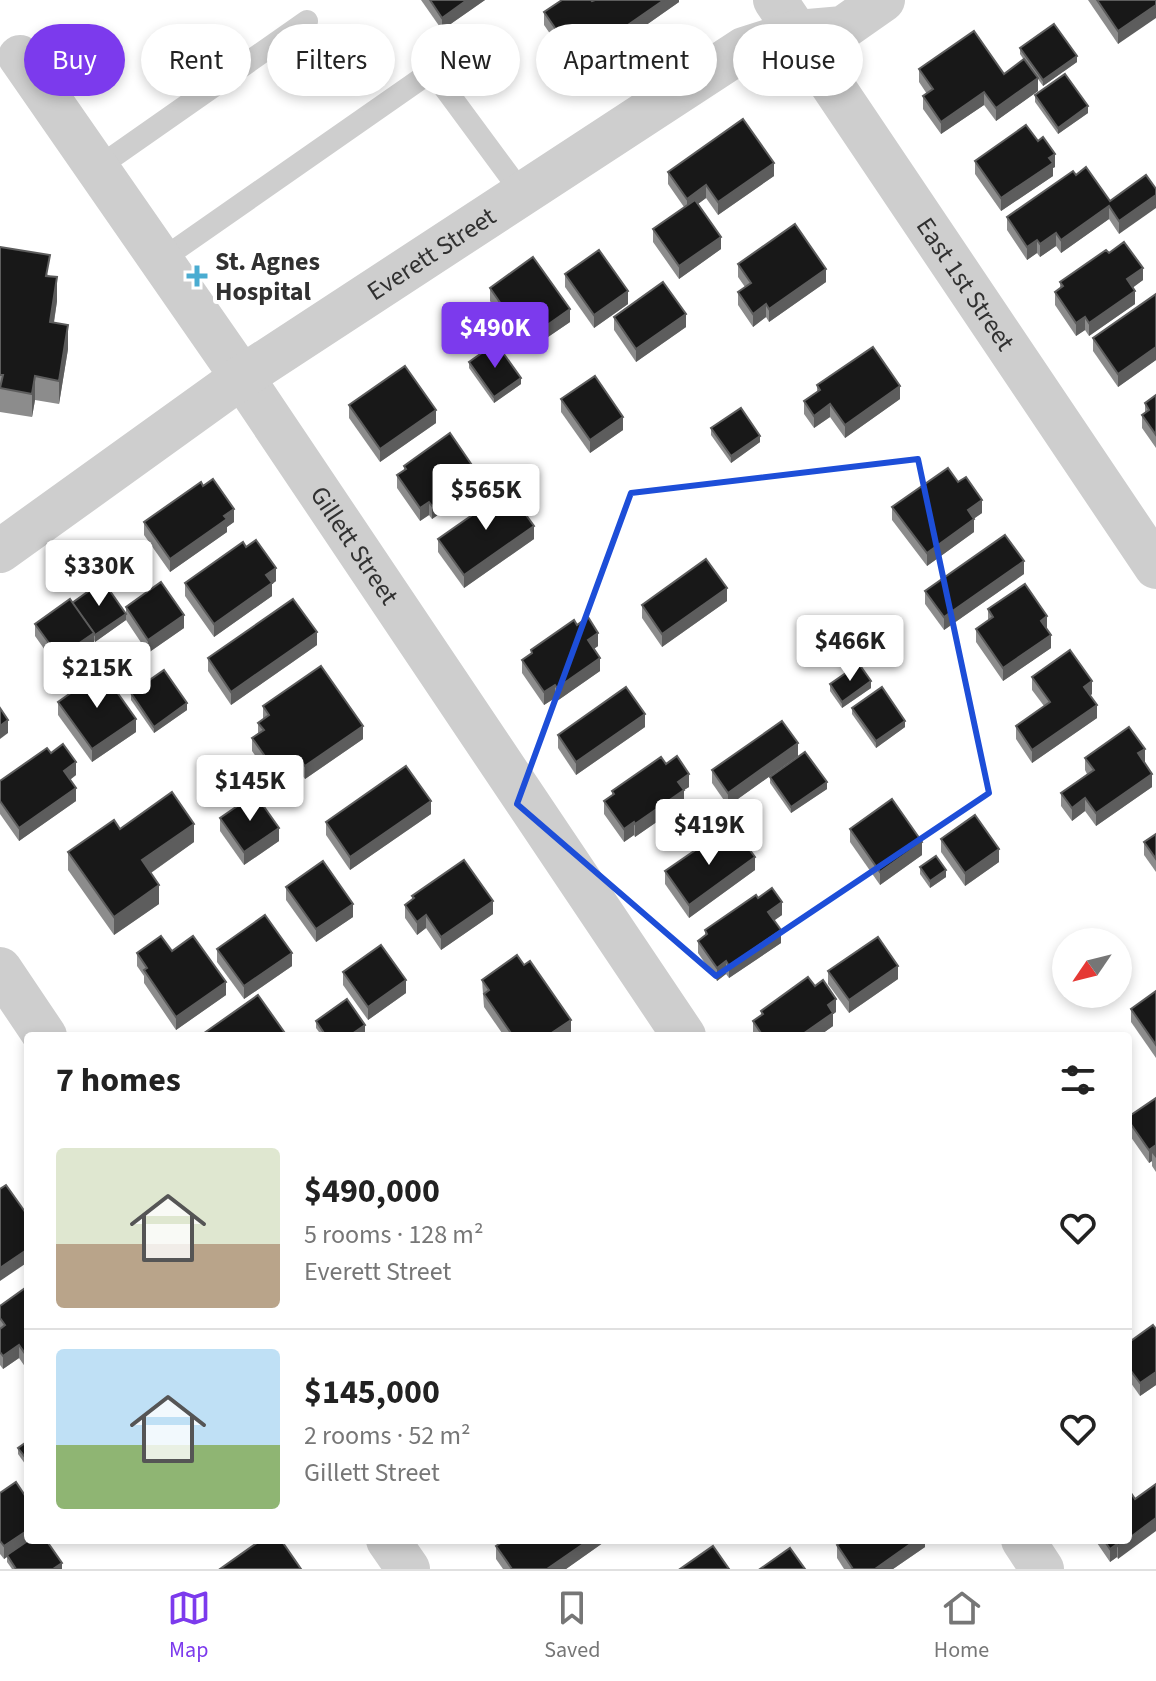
<!DOCTYPE html>
<html lang="en">
<head>
<meta charset="utf-8">
<style>
  body { margin:0; font-family:"Source Sans 3",sans-serif; background:#f2f2f2; color:#222; height:100vh; display:flex; flex-direction:column; font-size:30px; white-space:nowrap }
  * { box-sizing:border-box; margin:0 }
  p { font-size:26px; color:#767676 }
  .icon { flex:none; width:44px; height:44px; fill:none; stroke:currentColor; stroke-width:2; stroke-linecap:round; stroke-linejoin:round }
  .map { position:relative; flex:1; overflow:hidden }
  .sheet { position:absolute; left:24px; top:1032px; width:1108px; height:512px; display:flex; flex-direction:column; background:#fff; border-radius:8px; box-shadow:0 4px 12px #0003 }
  .sheet>* { flex:none }
  .banner { position:absolute; left:24px; top:24px; width:1108px; height:72px; display:flex; gap:16px }
  .needle { width:52px; rotate:235deg }
  .controls { position:absolute; left:1052px; top:928px; display:grid; gap:16px }
  .controls a { display:grid; place-items:center; width:80px; height:80px; border-radius:50%; background:#fff; box-shadow:0 4px 12px #0003; font-size:40px }
  .price { position:absolute; translate:-50% -68px; padding:0 18px; border-radius:8px; background:#fff; color:#222; font-size:26px; line-height:52px; filter:drop-shadow(0 2px 4px #0008) }
  .price::after { content:''; position:absolute; left:50%; top:48px; width:24px; height:18px; margin-left:-12px; background:inherit; clip-path:polygon(0 0,100% 0,50% 100%) }
  .price.on { background:#7c3aed; color:#fff }
  ul { padding:0; list-style:none }
  li { display:flex; align-items:center; gap:24px; height:200px; padding:0 32px }
  li+li { border-top:2px solid #e0e0e0 }
  li span { display:grid; place-items:center; flex:none; width:224px; height:160px; border-radius:8px; color:#555 }
  li>.icon { margin-inline-start:auto }
  span .icon { width:96px; height:96px; fill:#fffc; stroke-width:1 }
  li b { font-size:34px }
  h2 { display:flex; justify-content:space-between; align-items:center; height:96px; padding:0 32px; font-size:34px }
  .chip { padding:0 28px; border-radius:36px; background:#fff; box-shadow:0 4px 12px #0003; font-size:28px; line-height:72px }
  .chip.on { background:#7c3aed; color:#fff }
  .menu { display:flex; justify-content:space-around; align-items:center; height:112px; border-top:2px solid #e0e0e0; background:#fff; font-size:22px; color:#767676 }
  .menu a { display:grid; justify-items:center; gap:4px }
  .menu .on { color:#7c3aed }
  .map>svg:first-child { display:block }
  .lines { fill:none; stroke-linecap:round; stroke-linejoin:round }
  .service { stroke:#cecece; stroke-width:22 }
  .minor { stroke:#cecece; stroke-width:44 }
  .wall { fill:#8c8c8c }
  .shaded-wall { fill:#5d5d5d }
  .building { fill:#181818; stroke:#5d5d5d; stroke-width:2 }
  .marked { fill:none; stroke:#1d4ed8; stroke-width:6; stroke-linejoin:round }
  .poi-dot { fill:#4aacd1; stroke:#fff; stroke-width:3 }
  .labels { text-anchor:middle; stroke-width:8; stroke-linejoin:round; paint-order:stroke }
  .street-label { font-size:26px; fill:#313131; stroke:#fff }
  .poi-label { font-size:26px; font-weight:bold; fill:#313131; stroke:#fff; text-anchor:start }
</style>
</head>
<body>
<div class="map">
<svg width="1156" height="1569" viewBox="0 0 1156 1569">
  <rect width="100%" height="100%" fill="#fff"/>
  <g class="lines">
    <!-- service -->
    <g class="service">
      <path d="M97,168L307,21"/>
      <path d="M161,260L432,71L522,193"/>
    </g>
    <!-- minor -->
    <g class="minor">
      <path id="s1" d="M775,0L1156,567"/>
      <path id="s2" d="M20,57L242,377L684,1036"/>
      <path id="s3" d="M0,551L242,377L744,49L797,32L843,28L883,0"/>
      <path d="M0,969L45,1036"/>
      <path d="M388,1540L408,1569"/>
      <path d="M1023,1540L1042,1569"/>
    </g>
  </g>
  <!-- wall -->
  <g class="wall">
    <path d="M421,0H485L442,30Z"/>
    <path d="M679,0V2L612,49L605,40L571,64L544,25V12L592,1Z"/>
    <path d="M1088,0H1156L1118,44Z"/>
    <path d="M1020,48L1077,62L1043,86L1038,79V91L996,121L984,105L941,134L923,109V96L927,94L919,82V69L1004,74L1024,60L1020,54Z"/>
    <path d="M1035,95L1088,113L1058,134L1035,102Z"/>
    <path d="M975,161L1055,167L1053,168V176L1001,211L975,174Z"/>
    <path d="M668,172L774,176L718,215L706,198L698,204L721,249L679,279L653,242V229L684,207L668,184Z"/>
    <path d="M1076,175L1110,201L1146,175L1119,234L1109,219L1061,253L1056,246L1040,257L1037,253L1027,260L1007,230V217Z"/>
    <path d="M0,247L50,276L57,301L54,323L68,349L59,404L35,400L32,417L0,412Z"/>
    <path d="M1109,253L1143,280L1133,287L1135,304L1089,336L1085,330L1076,336L1055,305V292L1060,288V282Z"/>
    <path d="M738,264L826,282L769,322L766,317L753,327L738,305V292L745,287L738,277Z"/>
    <path d="M565,274L628,304L594,328L565,287Z"/>
    <path d="M490,288L570,322L526,352L490,301Z"/>
    <path d="M1156,294V360L1118,387L1093,351V338Z"/>
    <path d="M614,317L686,327L636,362L614,330Z"/>
    <path d="M469,362L521,384L494,403L469,368Z"/>
    <path d="M817,385L900,399L845,438L830,417L814,428L804,414V401L817,392Z"/>
    <path d="M1156,395V448L1142,428V415L1145,413V403Z"/>
    <path d="M561,399L623,430L590,453L561,412Z"/>
    <path d="M349,405L436,423L380,462L349,418Z"/>
    <path d="M711,428L760,442L731,463L711,435Z"/>
    <path d="M404,466L478,487L432,519L429,515L420,521L397,488V475L404,470Z"/>
    <path d="M892,507L982,513L974,518V532L927,566L892,520Z"/>
    <path d="M144,522H234L227,527V532L170,572L144,535Z"/>
    <path d="M438,539H534L464,588L438,552Z"/>
    <path d="M1024,574L944,630L925,604V591Z"/>
    <path d="M276,581L272,584V596L214,637L185,596V583Z"/>
    <path d="M727,601L662,647L642,618V605Z"/>
    <path d="M72,603L126,614V607L184,628L148,653L126,620L95,642L94,640V646L59,670L35,636V624Z"/>
    <path d="M988,609L1051,648L1003,681L976,642V629L988,620Z"/>
    <path d="M577,625L598,646L594,649L600,671L557,701L555,698L544,705L522,673V660L531,654V650Z"/>
    <path d="M317,645L231,705L208,671V658Z"/>
    <path d="M1032,677L1092,694L1090,696L1097,718L1032,763L1016,739V726L1044,706L1032,690Z"/>
    <path d="M830,684L871,688L842,708L830,691Z"/>
    <path d="M131,693L187,710L154,733L131,700Z"/>
    <path d="M58,702L136,732L92,762L58,715Z"/>
    <path d="M263,706L363,739L305,779L301,774L279,789L252,751V738L258,733V723L263,720Z"/>
    <path d="M852,708L905,727L876,748L852,714Z"/>
    <path d="M645,727L576,775L558,748V735Z"/>
    <path d="M51,753L76,775L70,780L76,801L19,841L0,814V781Z"/>
    <path d="M798,756L728,806L712,783V770Z"/>
    <path d="M1085,758L1145,762L1152,787L1096,826L1085,811L1072,821L1061,806V793L1087,774L1085,770Z"/>
    <path d="M666,764L689,787L684,790V803L635,837L634,835L624,842L604,814V801L612,795V791Z"/>
    <path d="M770,777L827,789L791,813L770,783Z"/>
    <path d="M431,814L350,870L326,835V822Z"/>
    <path d="M220,818L279,841L244,865L220,831Z"/>
    <path d="M120,829L194,842L151,873L159,904L114,935L68,870V852Z"/>
    <path d="M850,829L922,855L880,885L850,842Z"/>
    <path d="M1156,834V872L1144,855V842Z"/>
    <path d="M941,839L999,862L965,886L941,852Z"/>
    <path d="M722,845L755,870L689,918L665,884V871Z"/>
    <path d="M920,867L946,877L930,888L920,874Z"/>
    <path d="M286,887L353,917L316,942L286,900Z"/>
    <path d="M412,896L493,914L441,950L426,928L417,935L405,918V905L412,900Z"/>
    <path d="M758,898L782,915L774,920L781,943L729,978L726,974L717,981L698,953V941L705,936V930Z"/>
    <path d="M217,949L292,966L244,999L217,962Z"/>
    <path d="M137,953L226,995L176,1030L144,983V976L137,966Z"/>
    <path d="M828,971L898,979L849,1013L828,984Z"/>
    <path d="M343,972L406,993L368,1020L343,985Z"/>
    <path d="M482,980L571,1033L566,1036H504L484,1007Z"/>
    <path d="M815,986L836,1012L833,1014V1026L819,1036H754L753,1034V1021L761,1015V1011Z"/>
    <path d="M1156,991V1058L1131,1022V1009Z"/>
    <path d="M316,1021L365,1032L359,1036H322L316,1028Z"/>
    <path d="M1156,1098V1172L1152,1166V1161L1149,1163L1128,1133V1117Z"/>
    <path d="M28,1286V1371L19,1358L3,1369L0,1365V1306Z"/>
    <path d="M1156,1329V1385L1140,1396L1128,1379V1343Z"/>
    <path d="M28,1441V1468L18,1454V1448Z"/>
    <path d="M0,1493L28,1540L62,1569H12L7,1562V1557L4,1559L0,1554Z"/>
    <path d="M505,1540H607L566,1569H503L496,1559V1546Z"/>
    <path d="M925,1540V1547L893,1569H844L837,1558V1545Z"/>
    <path d="M1095,1540H1128L1118,1559L1117,1557L1110,1562Z"/>
  </g>
  <!-- shaded-wall -->
  <g class="shaded-wall">
    <path d="M467,0H485L442,30V18Z"/>
    <path d="M664,0H679V2L612,49V36Z"/>
    <path d="M1156,5V18L1118,44V31Z"/>
    <path d="M605,27V40L571,64V51Z"/>
    <path d="M1077,56V62L1043,86V80Z"/>
    <path d="M1038,78V91L996,121V108Z"/>
    <path d="M984,92V105L941,134V122Z"/>
    <path d="M1088,106V113L1058,134V128Z"/>
    <path d="M1055,154V167L1053,168V176L1001,211V198Z"/>
    <path d="M774,163V176L718,215V202Z"/>
    <path d="M706,185V198L687,212V199Z"/>
    <path d="M1156,195V208L1119,234V221Z"/>
    <path d="M1109,206V219L1061,253V240Z"/>
    <path d="M1056,233V246L1040,257V244Z"/>
    <path d="M721,237V249L679,279V266Z"/>
    <path d="M1037,240V253L1027,260V247Z"/>
    <path d="M1143,268V280L1127,292V279Z"/>
    <path d="M826,269V282L769,322V309Z"/>
    <path d="M57,277V301L50,346V322Z"/>
    <path d="M628,291V304L594,328V315Z"/>
    <path d="M1135,291V304L1089,336V323Z"/>
    <path d="M766,304V317L753,327V314Z"/>
    <path d="M570,309V322L526,352V340Z"/>
    <path d="M686,314V327L636,362V349Z"/>
    <path d="M1085,317V330L1076,336V323Z"/>
    <path d="M68,325V349L59,404V381Z"/>
    <path d="M1156,347V360L1118,387V374Z"/>
    <path d="M35,376V400L32,417V394Z"/>
    <path d="M521,378V384L494,403V397Z"/>
    <path d="M900,386V399L845,438V425Z"/>
    <path d="M830,404V417L814,428V416Z"/>
    <path d="M436,410V423L380,462V449Z"/>
    <path d="M623,417V430L590,453V440Z"/>
    <path d="M760,436V442L731,463V456Z"/>
    <path d="M478,474V487L432,519V506Z"/>
    <path d="M982,500V513L968,523V510Z"/>
    <path d="M429,502V515L420,521V508Z"/>
    <path d="M234,509V522L227,527V532L170,572V559Z"/>
    <path d="M974,519V532L927,566V553Z"/>
    <path d="M534,526V539L464,588V575Z"/>
    <path d="M1024,561V574L944,630V617Z"/>
    <path d="M276,568V581L272,584V596L214,637V624L266,575Z"/>
    <path d="M727,588V601L662,647V634Z"/>
    <path d="M126,614V620L95,642V635Z"/>
    <path d="M184,615V628L148,653V640Z"/>
    <path d="M1047,616V629L1041,621Z"/>
    <path d="M317,632V645L231,705V692Z"/>
    <path d="M94,633V646L59,670V657Z"/>
    <path d="M598,633V646L588,653V640Z"/>
    <path d="M1051,635V648L1003,681V668Z"/>
    <path d="M600,658V671L557,701V688Z"/>
    <path d="M871,681V688L842,708V702Z"/>
    <path d="M1092,681V694L1084,700V687Z"/>
    <path d="M555,685V698L544,705V692Z"/>
    <path d="M187,703V710L154,733V727Z"/>
    <path d="M1097,705V718L1032,763V750Z"/>
    <path d="M645,714V727L576,775V762Z"/>
    <path d="M136,719V732L92,762V749Z"/>
    <path d="M8,720V733L0,739V726Z"/>
    <path d="M905,721V727L876,748V741Z"/>
    <path d="M363,726V739L305,779V766Z"/>
    <path d="M798,743V756L728,806V793Z"/>
    <path d="M1145,749V762L1138,766V753Z"/>
    <path d="M301,761V774L279,789V776Z"/>
    <path d="M76,762V775L64,784V771Z"/>
    <path d="M689,774V787L684,790V803L635,837V824L678,782Z"/>
    <path d="M1152,774V787L1096,826V813Z"/>
    <path d="M827,782V789L791,813V807Z"/>
    <path d="M76,788V801L19,841V828Z"/>
    <path d="M1085,798V811L1072,821V808Z"/>
    <path d="M431,801V814L350,870V857Z"/>
    <path d="M634,822V835L624,842V829Z"/>
    <path d="M194,824V842L142,879V860Z"/>
    <path d="M279,828V841L244,865V852Z"/>
    <path d="M922,842V855L880,885V872Z"/>
    <path d="M999,849V862L965,886V873Z"/>
    <path d="M755,857V870L689,918V905Z"/>
    <path d="M946,870V877L930,888V881Z"/>
    <path d="M159,885V904L114,935V917Z"/>
    <path d="M493,901V914L441,950V937Z"/>
    <path d="M782,902V915L768,925V912Z"/>
    <path d="M353,904V917L316,942V929Z"/>
    <path d="M426,915V928L417,935V922Z"/>
    <path d="M781,930V943L729,978V966Z"/>
    <path d="M292,953V966L244,999V986Z"/>
    <path d="M726,961V974L717,981V968Z"/>
    <path d="M898,966V979L849,1013V1000Z"/>
    <path d="M406,980V993L368,1020V1007Z"/>
    <path d="M226,982V995L176,1030V1017Z"/>
    <path d="M836,999V1012L833,1014V1026L819,1036H800L828,1005Z"/>
    <path d="M571,1020V1033L566,1036H547Z"/>
    <path d="M365,1025V1032L359,1036H349Z"/>
    <path d="M1156,1145V1158L1152,1153V1161L1149,1163V1150Z"/>
    <path d="M28,1249V1262L0,1281V1268Z"/>
    <path d="M19,1345V1358L3,1369V1356Z"/>
    <path d="M1156,1372V1385L1140,1396V1383Z"/>
    <path d="M1156,1518V1531L1118,1559V1546L1128,1540Z"/>
    <path d="M28,1530V1540H32L4,1559V1546Z"/>
    <path d="M589,1540H607L566,1569H547Z"/>
    <path d="M916,1540H925V1547L893,1569H875Z"/>
    <path d="M1117,1544V1557L1110,1562V1549Z"/>
    <path d="M62,1563V1569H53Z"/>
  </g>
  <!-- building -->
  <g class="building">
    <path d="M430,0H467L442,18Z"/>
    <path d="M562,0H591L592,1L595,0H664L612,36L605,27L571,51L544,12Z"/>
    <path d="M1097,0H1156V5L1118,31Z"/>
    <path d="M1054,24L1077,56L1043,80L1020,48Z"/>
    <path d="M974,31L1004,74L1024,59L1038,78L996,108L984,92L941,122L923,96L933,89L919,69Z"/>
    <path d="M1065,74L1088,106L1058,128L1035,95Z"/>
    <path d="M743,119L774,163L718,202L706,185L687,199L668,172Z"/>
    <path d="M1026,125L1038,141L1043,137L1055,154L1049,158L1053,163L1001,198L975,161Z"/>
    <path d="M1086,167L1110,201L1146,175L1156,189V195L1119,221L1109,206L1061,240L1056,233L1040,244L1037,240L1027,247L1007,217L1073,171L1076,175Z"/>
    <path d="M695,200L721,237L679,266L653,229Z"/>
    <path d="M795,224L826,269L769,309L766,304L753,314L738,292L751,283L738,264Z"/>
    <path d="M1124,242L1143,268L1127,279L1135,291L1089,323L1085,317L1076,323L1055,292L1063,286L1060,282L1106,250L1109,253Z"/>
    <path d="M0,247L50,255L46,276L57,277L50,322L68,325L59,381L35,376L32,394L0,388L3,375H0Z"/>
    <path d="M599,250L628,291L594,315L565,274Z"/>
    <path d="M533,257L570,309L526,340L490,288Z"/>
    <path d="M663,282L686,314L636,349L614,317Z"/>
    <path d="M1156,294V347L1118,374L1093,338Z"/>
    <path d="M496,343L521,378L494,397L469,362Z"/>
    <path d="M873,347L900,386L845,425L830,404L814,416L804,401L820,390L817,385Z"/>
    <path d="M405,366L436,410L380,449L349,405Z"/>
    <path d="M595,376L623,417L590,440L561,399Z"/>
    <path d="M1156,395V435L1142,415L1149,410L1145,403Z"/>
    <path d="M741,408L760,436L731,456L711,428Z"/>
    <path d="M450,433L478,474L432,506L429,502L420,508L397,475L406,469L404,466Z"/>
    <path d="M948,468L958,482L966,477L982,500L968,510L974,519L927,553L892,507Z"/>
    <path d="M213,479L234,509L224,516L227,519L170,559L144,522L201,482L203,486Z"/>
    <path d="M508,490L534,526L464,575L438,539Z"/>
    <path d="M1005,535L1024,561L944,617L925,591Z"/>
    <path d="M256,540L276,568L266,575L272,583L214,624L185,583L243,542L246,547Z"/>
    <path d="M706,559L727,588L662,634L642,605Z"/>
    <path d="M103,581L126,614L95,635L72,603Z"/>
    <path d="M161,582L184,615L148,640L126,607Z"/>
    <path d="M1025,584L1047,616L1041,621L1051,635L1003,668L976,629L993,617L988,609Z"/>
    <path d="M70,599L94,633L59,657L35,624Z"/>
    <path d="M293,599L317,632L231,692L208,658Z"/>
    <path d="M588,617L598,633L588,640L600,658L557,688L555,685L544,692L522,660L532,653L531,650L574,620L577,625Z"/>
    <path d="M1070,650L1092,681L1084,687L1097,705L1032,750L1016,726L1050,702L1032,677Z"/>
    <path d="M859,664L871,681L842,702L830,684Z"/>
    <path d="M321,666L363,726L305,766L301,761L279,776L252,738L264,730L258,723L269,715L263,706Z"/>
    <path d="M164,670L187,703L154,727L131,693Z"/>
    <path d="M102,671L136,719L92,749L58,702Z"/>
    <path d="M626,687L645,714L576,762L558,735Z"/>
    <path d="M882,687L905,721L876,741L852,708Z"/>
    <path d="M0,708L8,720L0,726Z"/>
    <path d="M782,721L798,743L728,793L712,770Z"/>
    <path d="M1129,727L1145,749L1138,753L1152,774L1096,813L1085,798L1072,808L1061,793L1094,770L1085,758Z"/>
    <path d="M63,744L76,762L64,771L76,788L19,828L0,801V781L47,748L51,753Z"/>
    <path d="M805,752L827,782L791,807L770,777Z"/>
    <path d="M677,756L689,774L678,782L684,790L635,824L634,822L624,829L604,801L614,794L612,791L661,757L666,764Z"/>
    <path d="M406,766L431,801L350,857L326,822Z"/>
    <path d="M172,792L194,824L142,860L159,885L114,917L68,852L114,820L120,829Z"/>
    <path d="M255,794L279,828L244,852L220,818Z"/>
    <path d="M892,799L922,842L880,872L850,829Z"/>
    <path d="M975,815L999,849L965,873L941,839Z"/>
    <path d="M738,834L755,857L689,905L665,871L716,836L722,845Z"/>
    <path d="M1156,834V859L1144,842Z"/>
    <path d="M936,856L946,870L930,881L920,867Z"/>
    <path d="M464,860L493,901L441,937L426,915L417,922L405,905L414,898L412,896Z"/>
    <path d="M323,861L353,904L316,929L286,887Z"/>
    <path d="M772,888L782,902L768,912L781,930L729,966L726,961L717,968L698,941L707,934L705,930L756,895L758,898Z"/>
    <path d="M265,915L292,953L244,986L217,949Z"/>
    <path d="M161,936L172,951L193,936L226,982L176,1017L144,970L147,968L137,953Z"/>
    <path d="M878,937L898,966L849,1000L828,971Z"/>
    <path d="M381,945L406,980L368,1007L343,972Z"/>
    <path d="M517,955L524,965L530,961L571,1020L547,1036H513L484,994L489,990L482,980Z"/>
    <path d="M808,977L815,986L823,980L836,999L828,1005L833,1013L800,1036H763L753,1021L763,1014L761,1011Z"/>
    <path d="M1156,991V1045L1131,1009Z"/>
    <path d="M258,995L287,1036H200Z"/>
    <path d="M347,999L365,1025L349,1036H326L316,1021Z"/>
    <path d="M1156,1098V1145L1149,1150L1128,1120V1117Z"/>
    <path d="M6,1185L28,1216V1249L0,1268V1189Z"/>
    <path d="M28,1286V1358L19,1345L3,1356L0,1352V1329L5,1325L0,1318V1306Z"/>
    <path d="M1153,1325L1156,1329V1372L1140,1383L1128,1367V1343Z"/>
    <path d="M28,1441V1461L18,1448Z"/>
    <path d="M16,1482L28,1500V1530L4,1546L0,1541V1493Z"/>
    <path d="M1156,1484V1518L1128,1539V1491L1129,1490L1135,1499Z"/>
    <path d="M29,1540H46L62,1563L53,1569H16L7,1555Z"/>
    <path d="M261,1540H281L301,1569H220Z"/>
    <path d="M505,1540H589L547,1569H512L496,1546Z"/>
    <path d="M844,1540H916L875,1569H853L837,1545Z"/>
    <path d="M1104,1540H1126L1118,1546L1117,1544L1110,1549Z"/>
    <path d="M713,1546L729,1569H680Z"/>
    <path d="M790,1548L805,1569H760Z"/>
  </g>
  <!-- marked area -->
  <path class="marked" d="M918,459L989,793L716,976L517,804L631,493Z"/>
  <!-- markers -->
  <path class="poi-dot" d="M193 264h8v8h8v8h-8v8h-8v-8h-8v-8h8z"/>
  <g class="labels">
    <!-- street labels -->
    <g class="street-label">
      <text dy="9" stroke="none"><textPath href="#s3" startOffset="524">Everett Street</textPath></text>
      <text dy="9" stroke="none"><textPath href="#s1" startOffset="342">East 1st Street</textPath></text>
      <text dy="9" stroke="none"><textPath href="#s2" startOffset="592">Gillett Street</textPath></text>
    </g>
    <!-- poi labels -->
    <g class="poi-label">
      <text x="215" y="270">St. Agnes<tspan x="215" dy="30">Hospital</tspan></text>
    </g>
  </g>
</svg>
<div class="controls">
<a><svg class="needle" viewBox="-14 -14 28 28"><path d="M0-13l5 13h-10z" fill="#e53935"/><path d="M0 13l5-13h-10z" fill="#767676"/></svg></a>
</div>
<b class="price on" style="left:495px;top:370px">$490K</b>
<b class="price" style="left:486px;top:532px">$565K</b>
<b class="price" style="left:99px;top:608px">$330K</b>
<b class="price" style="left:850px;top:683px">$466K</b>
<b class="price" style="left:97px;top:710px">$215K</b>
<b class="price" style="left:250px;top:823px">$145K</b>
<b class="price" style="left:709px;top:867px">$419K</b>
<div class="banner">
<a class="chip on">Buy</a>
<a class="chip">Rent</a>
<a class="chip">Filters</a>
<a class="chip">New</a>
<a class="chip">Apartment</a>
<a class="chip">House</a>
</div>
<section class="sheet">
<h2>7 homes<svg class="icon" aria-label="filters" viewBox="0 0 24 24"><path d="M4 7h16M4 17h16"/><circle cx="9" cy="7" r="2"/><circle cx="15" cy="17" r="2"/></svg></h2>
<ul>
<li><span style="background:linear-gradient(#dfe7d0 60%,#b9a48a 0)"><svg class="icon" aria-label="home" viewBox="0 0 24 24"><path d="M3 11l9-7 9 7M6 9v11h12V9"/></svg></span><div><b>$490,000</b><p>5 rooms · 128 m²</p><p>Everett Street</p></div><svg class="icon" aria-label="heart" viewBox="0 0 24 24"><path d="M12 20l-8-8c-3-5 5-10 8-4 3-6 11-1 8 4z"/></svg></li>
<li><span style="background:linear-gradient(#bfe0f5 60%,#8fb573 0)"><svg class="icon" aria-label="home" viewBox="0 0 24 24"><path d="M3 11l9-7 9 7M6 9v11h12V9"/></svg></span><div><b>$145,000</b><p>2 rooms · 52 m²</p><p>Gillett Street</p></div><svg class="icon" aria-label="heart" viewBox="0 0 24 24"><path d="M12 20l-8-8c-3-5 5-10 8-4 3-6 11-1 8 4z"/></svg></li>
</ul>
</section>
</div>
<nav class="menu">
<a class="on"><svg class="icon" aria-label="map" viewBox="0 0 24 24"><path d="M3 6l6-2 6 2 6-2v14l-6 2-6-2-6 2zM9 4v14M15 6v14"/></svg>Map</a>
<a><svg class="icon" aria-label="saved" viewBox="0 0 24 24"><path d="M7 4h10v16l-5-4-5 4z"/></svg>Saved</a>
<a><svg class="icon" aria-label="home" viewBox="0 0 24 24"><path d="M3 11l9-7 9 7M6 9v11h12V9"/></svg>Home</a>
</nav>
</body>
</html>
